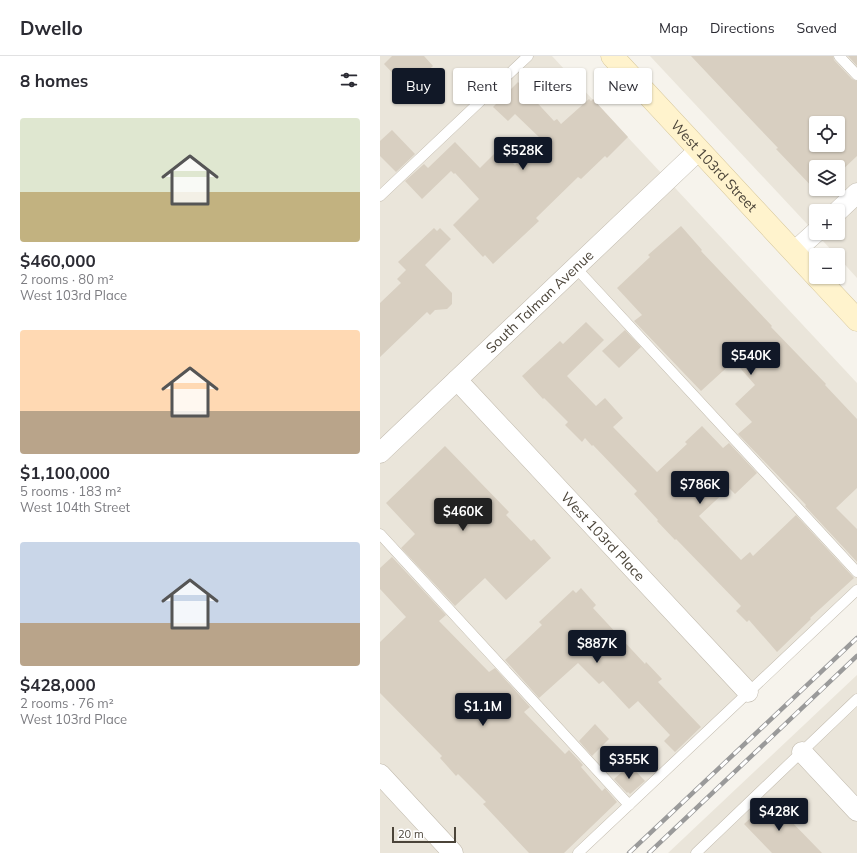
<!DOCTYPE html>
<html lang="en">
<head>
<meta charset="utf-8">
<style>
  body { margin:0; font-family:Mulish,sans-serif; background:#f7f7f7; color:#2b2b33; height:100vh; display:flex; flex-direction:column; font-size:15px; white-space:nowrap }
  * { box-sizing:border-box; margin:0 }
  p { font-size:13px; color:#7c7c81 }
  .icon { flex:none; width:22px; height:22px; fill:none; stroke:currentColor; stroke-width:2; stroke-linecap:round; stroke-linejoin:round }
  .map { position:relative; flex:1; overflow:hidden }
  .drawer { display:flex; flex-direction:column; background:#fff; width:380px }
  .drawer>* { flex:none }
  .guide { position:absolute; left:12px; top:12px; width:380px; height:36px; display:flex; gap:8px }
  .buttons { position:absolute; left:429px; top:60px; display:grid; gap:8px }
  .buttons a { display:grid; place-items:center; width:36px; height:36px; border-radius:4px; background:#fff; box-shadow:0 1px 3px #0004; font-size:20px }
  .scale { position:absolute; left:12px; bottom:10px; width:64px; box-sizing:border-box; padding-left:4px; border:2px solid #4b4439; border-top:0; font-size:11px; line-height:14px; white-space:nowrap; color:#4b4439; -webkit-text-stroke:3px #fff; paint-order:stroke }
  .price { position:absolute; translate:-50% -34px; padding:0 9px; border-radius:4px; background:#111827; color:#fff; font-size:13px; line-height:26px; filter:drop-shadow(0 1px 2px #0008) }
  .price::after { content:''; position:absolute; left:50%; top:24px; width:12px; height:9px; margin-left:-6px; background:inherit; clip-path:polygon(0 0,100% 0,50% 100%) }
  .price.active { background:#222; color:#fff }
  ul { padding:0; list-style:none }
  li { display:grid; align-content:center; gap:8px; height:212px; padding:0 20px }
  li span { display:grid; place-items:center; height:124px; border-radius:4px; color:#555 }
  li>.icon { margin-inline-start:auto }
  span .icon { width:72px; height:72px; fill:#fffc; stroke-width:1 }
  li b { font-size:17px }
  h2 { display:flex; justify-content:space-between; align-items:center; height:48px; padding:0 20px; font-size:17px }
  .chip { padding:0 14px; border-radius:4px; background:#fff; box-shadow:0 1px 3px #0004; font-size:14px; line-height:36px }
  .chip.active { background:#111827; color:#fff }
  header { display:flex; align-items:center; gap:24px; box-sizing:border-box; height:56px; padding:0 20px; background:#fff; border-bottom:1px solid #e1e1e2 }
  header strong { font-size:19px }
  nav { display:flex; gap:22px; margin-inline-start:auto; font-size:14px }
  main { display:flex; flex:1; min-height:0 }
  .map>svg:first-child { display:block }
  .residential { fill:#eae5da; fill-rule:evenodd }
  .building { fill:#d8cfc1; fill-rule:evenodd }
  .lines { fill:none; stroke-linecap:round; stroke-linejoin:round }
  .service-casing { stroke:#c2bbae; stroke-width:11 }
  .minor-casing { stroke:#c2bbae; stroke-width:21 }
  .secondary-casing { stroke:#d6c79b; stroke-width:23 }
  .service { stroke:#fff; stroke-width:10 }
  .minor { stroke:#fff; stroke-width:20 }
  .secondary { stroke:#fff3cd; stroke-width:22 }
  .rail-casing { stroke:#9a9a9a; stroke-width:4.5 }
  .rail { stroke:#fff; stroke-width:3; stroke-dasharray:9; stroke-linecap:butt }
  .labels { text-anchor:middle; stroke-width:3.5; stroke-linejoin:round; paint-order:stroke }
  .street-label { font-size:14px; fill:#4b4439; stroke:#fff }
</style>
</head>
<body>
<header>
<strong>Dwello</strong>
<nav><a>Map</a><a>Directions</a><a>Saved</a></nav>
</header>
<main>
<section class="drawer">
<h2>8 homes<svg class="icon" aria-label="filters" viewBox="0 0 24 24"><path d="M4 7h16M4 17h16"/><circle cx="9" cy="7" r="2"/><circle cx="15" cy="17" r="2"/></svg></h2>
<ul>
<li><span style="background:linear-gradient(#dfe7d0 60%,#c2b280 0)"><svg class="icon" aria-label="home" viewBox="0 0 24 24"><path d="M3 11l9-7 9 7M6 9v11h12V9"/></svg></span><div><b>$460,000</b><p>2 rooms · 80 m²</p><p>West 103rd Place</p></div></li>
<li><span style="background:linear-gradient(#ffd9b3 65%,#b9a48a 0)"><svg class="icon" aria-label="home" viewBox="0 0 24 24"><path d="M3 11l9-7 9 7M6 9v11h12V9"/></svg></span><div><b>$1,100,000</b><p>5 rooms · 183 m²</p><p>West 104th Street</p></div></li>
<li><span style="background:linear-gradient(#c9d6e8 65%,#b9a48a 0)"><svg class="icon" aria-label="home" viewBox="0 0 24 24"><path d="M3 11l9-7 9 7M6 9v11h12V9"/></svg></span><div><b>$428,000</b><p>2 rooms · 76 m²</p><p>West 103rd Place</p></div></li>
</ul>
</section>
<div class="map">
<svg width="477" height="797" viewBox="0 0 477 797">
  <rect width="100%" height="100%" fill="#f6f3ec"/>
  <!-- residential -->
  <g class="residential">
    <path d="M0,0H172L477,327V531L194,797H0Z"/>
    <path d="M270,0H477V222L458,201V199H456ZM436,67H458V89H436ZM436,111H458V133H436ZM436,155H458V177H436Z"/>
    <path d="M477,619V797H288Z"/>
  </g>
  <!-- building -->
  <g class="building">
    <path d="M12,0H44L53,10L39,23L30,13L19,24L4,8Z"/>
    <path d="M311,0H453L454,4L472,23L477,25V100L458,118V111H436V133H442L438,137L396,93L398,92L377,70ZM436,67H458V89H436Z"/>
    <path d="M468,0H477V10Z"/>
    <path d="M138,26L174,65L177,63L181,68L209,43L211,45L213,43L248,81L227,102L225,100L201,123L198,121L156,162L159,165L113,208L105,199L103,201L73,169L99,143L75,117L74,118L71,115L42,143L25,125L44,108L48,112L75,86L100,112L119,93L135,109L161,83L135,58L128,65L113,51Z"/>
    <path d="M12,74L35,98L16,116L0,100V85Z"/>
    <path d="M301,170L322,194L321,195L392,270L391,271L446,328L445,329L477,363V432L456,452L477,473V506L425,450L426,449L358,378L372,366L355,348L375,329L354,305L321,335L254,265L262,259L237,232L270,201L268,199Z"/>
    <path d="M54,172L57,175L60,172L71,183L45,209L72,237V248L67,253L55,254L50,259L47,256L0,301V247L21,227L17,223L26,214L18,206Z"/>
    <path d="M206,266L224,284L187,320L216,350L225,342L243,362L233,371L277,416L307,388L305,386L322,370L343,392L349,387L377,417L355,438L349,432L319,460L361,504L370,496L373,500L416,459L474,522L430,562L431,563L397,596L369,564L367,566L356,555L361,550L296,483L295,484L277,465L278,464L254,438L257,435L213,389L212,390L205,382L202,386L185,369L188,366L164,342L163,343L142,320L180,285L183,288Z"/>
    <path d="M245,274L261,291L239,312L222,295Z"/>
    <path d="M65,390L129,456L126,459L151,485L154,483L171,502L126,544L105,522L75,550L21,492L35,478L6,447Z"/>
    <path d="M12,501L66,559L59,565L109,616L115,612L150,651L144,656L185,698L189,694L203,709L201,711L222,735L225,732L237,746L184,797H149L103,748L106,746L78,718L76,720L60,702L62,700L0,637V586L26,561L0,533V512Z"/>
    <path d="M201,532L216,549L213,552L265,608L266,606L282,623L278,626L321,671L295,696L284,685L290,679L258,645L249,653L223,625L219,628L198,607L159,642L125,604L162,569L159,566L193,534L196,537Z"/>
    <path d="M215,668L229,683L212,700L199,685Z"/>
    <path d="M250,709L265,725L250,738L248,736L247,737L234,723Z"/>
    <path d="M391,743L407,760H406L442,797H392L364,768Z"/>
  </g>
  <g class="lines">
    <defs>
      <g id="service">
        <path d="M459,0L477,19"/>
        <path d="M0,140L148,0"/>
        <path d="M196,212L477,516"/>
        <path d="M0,478L249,749"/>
        <path d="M198,797L477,534"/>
        <path d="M316,797L477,643"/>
      </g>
      <g id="minor">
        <path d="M458,155L477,137"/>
        <path d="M414,196L436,176"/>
        <path id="s1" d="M77,324L368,636"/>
        <path id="s2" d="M0,397L319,94"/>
        <path d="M422,696L477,755"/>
        <path d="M0,718L73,797"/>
      </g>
      <g id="secondary">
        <path id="s3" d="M232,0L436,220"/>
        <path d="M437,221L477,264"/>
      </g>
    </defs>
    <!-- service casing -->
    <use href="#service" class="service-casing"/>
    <!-- minor casing -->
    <use href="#minor" class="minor-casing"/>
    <!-- secondary casing -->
    <use href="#secondary" class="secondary-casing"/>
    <!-- service -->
    <use href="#service" class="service"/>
    <!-- minor -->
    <use href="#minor" class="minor"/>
    <!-- secondary -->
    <use href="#secondary" class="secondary"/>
    <defs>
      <g id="rail">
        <path d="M249,797L477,582"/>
        <path d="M269,797L477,600"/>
      </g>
    </defs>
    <!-- rail casing -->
    <use href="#rail" class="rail-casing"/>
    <!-- rail -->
    <use href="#rail" class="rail"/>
  </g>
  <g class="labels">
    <!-- street labels -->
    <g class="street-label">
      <text dy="5" stroke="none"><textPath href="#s3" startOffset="150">West 103rd Street</textPath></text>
      <text dy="5" stroke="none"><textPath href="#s2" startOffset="220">South Talman Avenue</textPath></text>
      <text dy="5" stroke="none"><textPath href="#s1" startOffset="214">West 103rd Place</textPath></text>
    </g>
  </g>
</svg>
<div class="buttons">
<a><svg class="icon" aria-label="locate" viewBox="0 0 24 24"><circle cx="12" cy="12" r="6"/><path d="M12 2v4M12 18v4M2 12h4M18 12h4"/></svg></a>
<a><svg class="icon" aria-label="layers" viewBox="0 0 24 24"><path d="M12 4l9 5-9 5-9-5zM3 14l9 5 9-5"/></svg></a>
<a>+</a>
<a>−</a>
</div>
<div class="scale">20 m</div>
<b class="price" style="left:143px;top:115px">$528K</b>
<b class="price" style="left:371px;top:320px">$540K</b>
<b class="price" style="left:320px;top:449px">$786K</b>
<b class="price active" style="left:83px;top:476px">$460K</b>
<b class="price" style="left:217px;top:608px">$887K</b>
<b class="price" style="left:103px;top:671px">$1.1M</b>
<b class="price" style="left:249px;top:724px">$355K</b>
<b class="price" style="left:399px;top:776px">$428K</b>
<div class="guide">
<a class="chip active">Buy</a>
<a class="chip">Rent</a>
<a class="chip">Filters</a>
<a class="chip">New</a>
</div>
</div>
</main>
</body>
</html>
